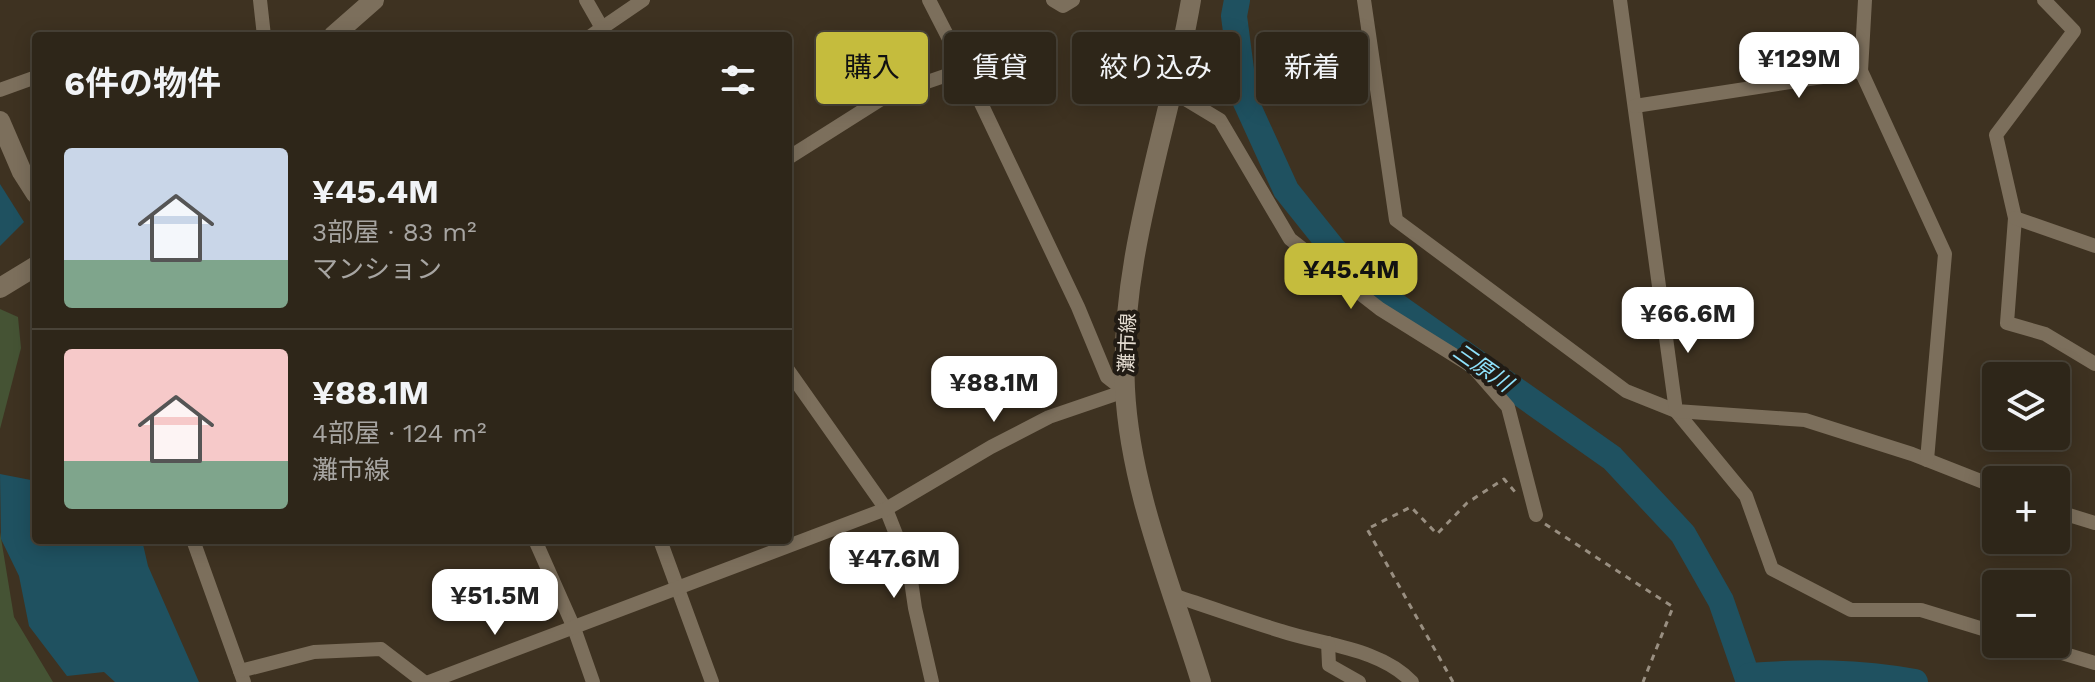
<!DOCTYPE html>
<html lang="ja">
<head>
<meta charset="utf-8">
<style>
  body { margin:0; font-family:"Work Sans","Noto Sans JP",sans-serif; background:#362e22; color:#f1f3f6; height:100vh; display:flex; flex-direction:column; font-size:30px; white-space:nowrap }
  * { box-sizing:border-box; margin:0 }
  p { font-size:26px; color:#a7a5a2 }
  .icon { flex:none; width:44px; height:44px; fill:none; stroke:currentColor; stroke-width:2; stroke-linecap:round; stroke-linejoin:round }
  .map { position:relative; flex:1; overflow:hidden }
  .details { position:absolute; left:32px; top:32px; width:760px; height:512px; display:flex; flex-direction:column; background:#2e2619; border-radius:8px; box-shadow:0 4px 20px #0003,0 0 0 2px #494338 }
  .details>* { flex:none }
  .banner { position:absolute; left:816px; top:32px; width:760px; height:72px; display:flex; gap:16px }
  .buttons { position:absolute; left:1982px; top:362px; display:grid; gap:16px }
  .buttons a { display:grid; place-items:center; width:88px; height:88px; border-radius:8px; background:#2e2619; box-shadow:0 4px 20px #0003,0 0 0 2px #494338; font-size:40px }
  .price { position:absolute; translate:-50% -68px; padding:0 18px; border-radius:16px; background:#fff; color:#222; font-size:26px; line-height:52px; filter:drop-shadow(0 2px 4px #0008) }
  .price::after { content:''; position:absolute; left:50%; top:48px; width:24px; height:18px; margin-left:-12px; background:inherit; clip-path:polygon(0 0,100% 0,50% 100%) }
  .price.selected { background:#c5bc3d; color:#111 }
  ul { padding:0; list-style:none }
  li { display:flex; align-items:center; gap:24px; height:200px; padding:0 32px }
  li+li { border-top:2px solid #494338 }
  li span { display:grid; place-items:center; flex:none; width:224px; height:160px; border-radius:8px; color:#555 }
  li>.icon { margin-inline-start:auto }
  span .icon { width:96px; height:96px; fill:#fffc; stroke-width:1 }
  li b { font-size:34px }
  h2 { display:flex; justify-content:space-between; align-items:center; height:96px; padding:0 32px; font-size:34px }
  .pill { padding:0 28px; border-radius:8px; background:#2e2619; box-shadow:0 4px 20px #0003,0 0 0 2px #494338; font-size:28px; line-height:72px }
  .pill.selected { background:#c5bc3d; color:#111 }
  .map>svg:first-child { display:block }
  .green { fill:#455334 }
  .water { fill:#1f5160 }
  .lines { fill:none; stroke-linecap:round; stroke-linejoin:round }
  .river { stroke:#1f5160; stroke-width:26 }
  .path { stroke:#998f81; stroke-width:3; stroke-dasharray:6 6; stroke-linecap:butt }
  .street { stroke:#7c6f5c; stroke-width:14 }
  .secondary { stroke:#7c6f5c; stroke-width:20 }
  .labels { text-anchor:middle; stroke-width:8; stroke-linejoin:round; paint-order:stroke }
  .street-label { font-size:20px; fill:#e5ddd2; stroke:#211b14 }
  .water-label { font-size:22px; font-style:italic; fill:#8fe2fc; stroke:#211b14 }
</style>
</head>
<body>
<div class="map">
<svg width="2095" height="682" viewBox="0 0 2095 682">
  <rect width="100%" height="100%" fill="#3e3221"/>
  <!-- green -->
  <g class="green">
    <path d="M0,309L18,317L21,348L0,429Z"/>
    <path d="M0,532L14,617L53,682H0Z"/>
  </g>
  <!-- water -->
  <g class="water">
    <path d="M0,184L24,222L0,246Z"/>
    <path d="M0,474L36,481V540H142L148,566L199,682H115L104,672L67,676L29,626L19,576L1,539Z"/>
  </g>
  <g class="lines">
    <!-- river -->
    <g class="river">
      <path d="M1237,0L1234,16L1245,100L1286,190L1334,250L1385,298L1612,458L1683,534L1721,601L1749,682"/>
      <path d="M1749,676C1808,672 1856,671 1915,682"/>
    </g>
    <!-- path -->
    <g class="path">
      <path d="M1545,524L1673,607L1643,682"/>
      <path d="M1453,682L1367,529L1411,507L1437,534L1467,503L1504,479L1515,492"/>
    </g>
    <!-- street -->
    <g class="street">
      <path d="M260,0L264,36"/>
      <path d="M586,0L602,28L591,36"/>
      <path d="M929,0L969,78L1078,307L1107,377L1125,391"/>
      <path d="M1053,0L1063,6L1073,0"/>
      <path d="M1364,0L1396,220L1626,391L1676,411L1746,496L1772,569L1851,610H1921L1996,633"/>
      <path d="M1620,0L1676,411L1805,420L1912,454L1996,487"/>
      <path d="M2044,0L2074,31L1996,135L2015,218L2007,323L2045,334L2095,364"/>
      <path d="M606,36L602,28L643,0"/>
      <path d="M1861,71L1945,254L1927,460"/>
      <path d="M0,90L36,77"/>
      <path d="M1172,91L1220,120L1290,239L1380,309L1473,367L1508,407L1536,515"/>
      <path d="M1635,106L1861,71L1865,0"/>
      <path d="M788,158L886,96L965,69"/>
      <path d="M2015,218L2095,246"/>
      <path d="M788,370L886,509L909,567L915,608L932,682"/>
      <path d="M2056,511L2095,523"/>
      <path d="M193,540L244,682"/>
      <path d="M535,540L574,628L593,682"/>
      <path d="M660,540L712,682"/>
      <path d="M1175,596C1210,607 1245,620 1281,631C1323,645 1380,648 1412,682"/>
      <path d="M1328,643L1329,665L1359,682"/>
      <path d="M2032,644L2095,663"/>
      <path d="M240,671L314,652L381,649L424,682"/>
      <path d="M429,682L886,509L991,447L1049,417L1125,391"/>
    </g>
    <!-- secondary -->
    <g class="secondary">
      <path d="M1191,0C1169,130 1119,255 1125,389C1130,489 1172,587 1201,682"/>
      <path d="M333,36L374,0"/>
      <path d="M0,121L22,172L36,194"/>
      <path d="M0,288L36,266"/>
    </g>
  </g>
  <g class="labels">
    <!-- street labels -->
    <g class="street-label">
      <text transform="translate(1127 343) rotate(-88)" y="7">灘市線</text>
    </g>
    <!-- water labels -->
    <g class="water-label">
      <text transform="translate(1483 367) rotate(35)" y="8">三原川</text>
    </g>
  </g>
</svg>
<div class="buttons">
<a><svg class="icon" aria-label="layers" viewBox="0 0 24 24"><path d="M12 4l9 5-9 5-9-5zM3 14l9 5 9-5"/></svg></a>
<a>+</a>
<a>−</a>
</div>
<b class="price" style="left:1799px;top:100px">¥129M</b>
<b class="price selected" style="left:1351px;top:311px">¥45.4M</b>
<b class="price" style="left:1688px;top:355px">¥66.6M</b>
<b class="price" style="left:994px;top:424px">¥88.1M</b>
<b class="price" style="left:894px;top:600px">¥47.6M</b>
<b class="price" style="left:495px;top:637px">¥51.5M</b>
<div class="banner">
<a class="pill selected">購入</a>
<a class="pill">賃貸</a>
<a class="pill">絞り込み</a>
<a class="pill">新着</a>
</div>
<section class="details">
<h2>6件の物件<svg class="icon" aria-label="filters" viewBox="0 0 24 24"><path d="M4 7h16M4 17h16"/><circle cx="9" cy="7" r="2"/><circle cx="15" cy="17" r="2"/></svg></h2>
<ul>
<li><span style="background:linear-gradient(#c9d6e8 70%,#7fa58c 0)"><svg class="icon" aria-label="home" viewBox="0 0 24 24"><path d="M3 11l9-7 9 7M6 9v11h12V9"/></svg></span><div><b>¥45.4M</b><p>3部屋 · 83 m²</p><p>マンション</p></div></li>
<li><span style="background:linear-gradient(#f6c9c9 70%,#7fa58c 0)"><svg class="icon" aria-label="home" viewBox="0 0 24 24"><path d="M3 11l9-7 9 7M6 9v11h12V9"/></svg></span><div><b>¥88.1M</b><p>4部屋 · 124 m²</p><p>灘市線</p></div></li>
</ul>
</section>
</div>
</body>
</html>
